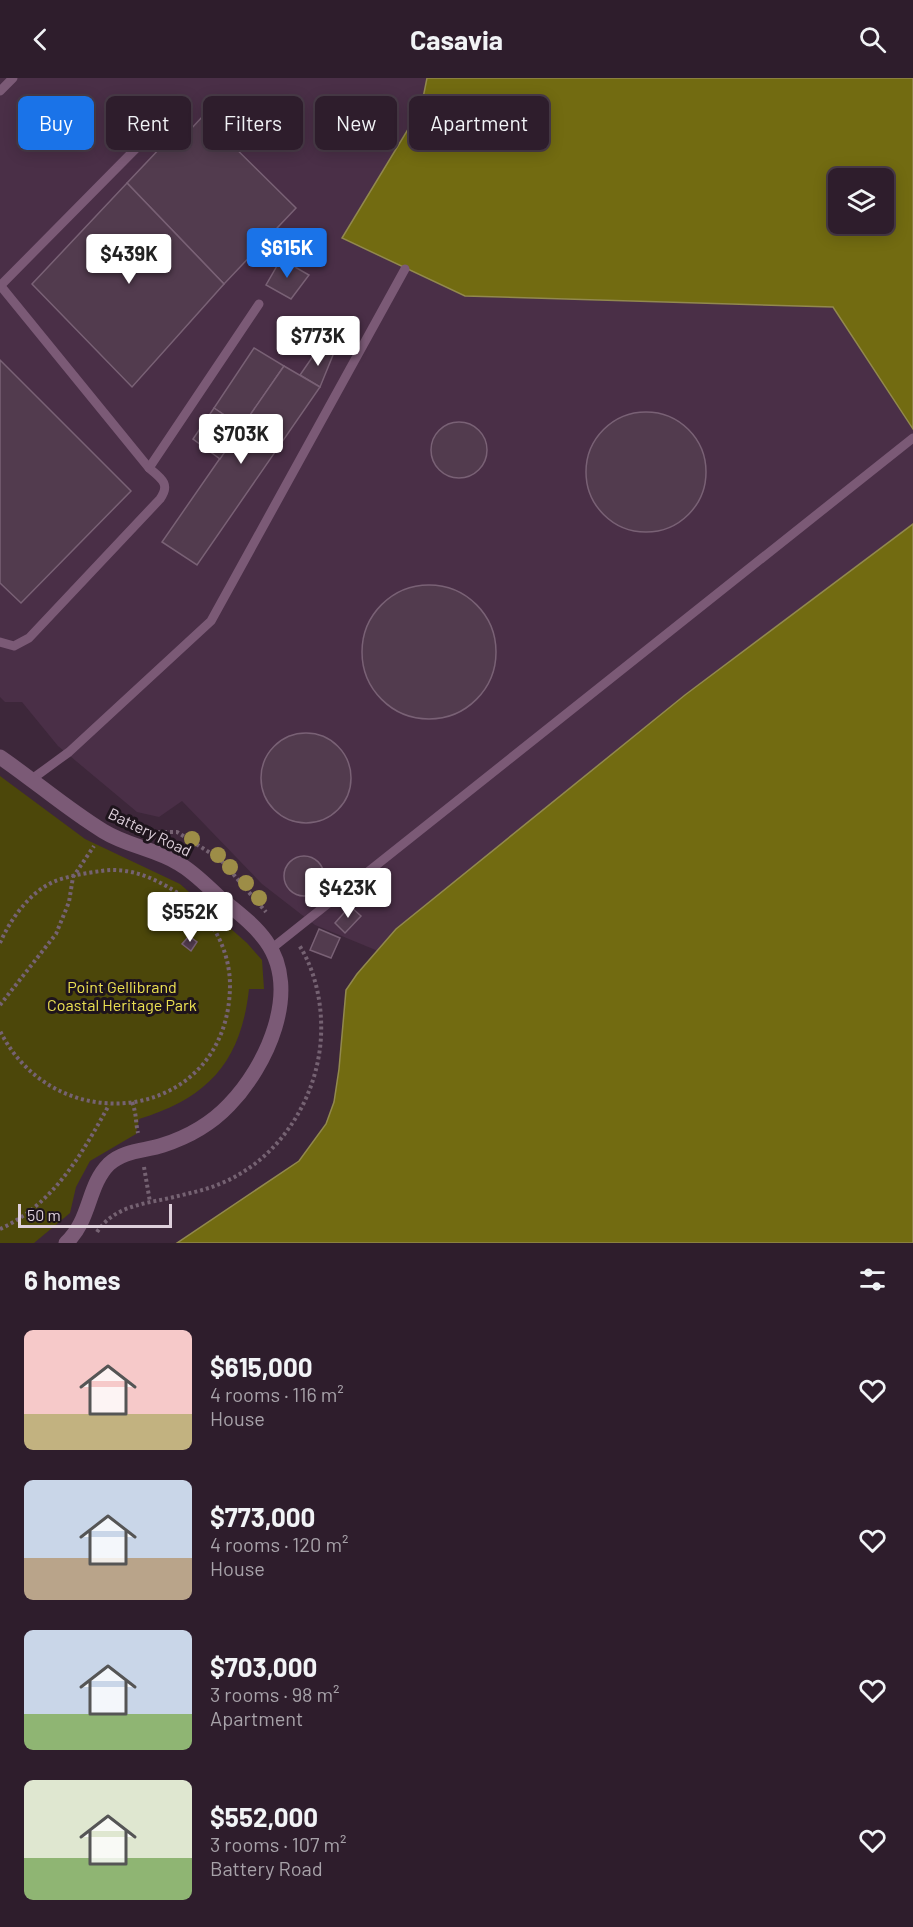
<!DOCTYPE html>
<html lang="en">
<head>
<meta charset="utf-8">
<style>
  body { margin:0; font-family:Barlow,sans-serif; background:#3a2a38; color:#f1f3f6; height:100vh; display:flex; flex-direction:column; font-size:22px; white-space:nowrap }
  * { box-sizing:border-box; margin:0 }
  p { font-size:20px; color:#a7a2a9 }
  .icon { flex:none; width:33px; height:33px; fill:none; stroke:currentColor; stroke-width:2; stroke-linecap:round; stroke-linejoin:round }
  .map { position:relative; height:1165px; overflow:hidden }
  .drawer { display:flex; flex-direction:column; background:#2e1d2c; flex:1 }
  .drawer>* { flex:none }
  .hud { position:absolute; left:18px; top:18px; width:600px; height:54px; display:flex; gap:12px }
  .tools { position:absolute; left:828px; top:90px; display:grid; gap:12px }
  .tools a { display:grid; place-items:center; width:66px; height:66px; border-radius:9px; background:#2e1d2c; box-shadow:0 3px 15px #0003,0 0 0 2px #493b48; font-size:30px }
  .scale { position:absolute; left:18px; bottom:15px; width:154px; box-sizing:border-box; padding-left:6px; border:3px solid #ded0db; border-top:0; font-size:16px; line-height:21px; white-space:nowrap; color:#ded0db; -webkit-text-stroke:4px #1e141c; paint-order:stroke }
  .price { position:absolute; translate:-50% -51px; padding:0 14px; border-radius:6px; background:#fff; color:#222; font-size:20px; line-height:39px; filter:drop-shadow(0 2px 3px #0008) }
  .price::after { content:''; position:absolute; left:50%; top:36px; width:18px; height:14px; margin-left:-9px; background:inherit; clip-path:polygon(0 0,100% 0,50% 100%) }
  .price.active { background:#1a73e8; color:#fff }
  ul { padding:0; list-style:none }
  li { display:flex; align-items:center; gap:18px; height:150px; padding:0 24px }
  li span { display:grid; place-items:center; flex:none; width:168px; height:120px; border-radius:9px; color:#555 }
  li>.icon { margin-inline-start:auto }
  span .icon { width:72px; height:72px; fill:#fffc; stroke-width:1 }
  li b { font-size:26px }
  h2 { display:flex; justify-content:space-between; align-items:center; height:72px; padding:0 24px; font-size:26px }
  .pill { padding:0 21px; border-radius:9px; background:#2e1d2c; box-shadow:0 3px 15px #0003,0 0 0 2px #493b48; font-size:21px; line-height:54px }
  .pill.active { background:#1a73e8; color:#fff }
  header { display:flex; justify-content:space-between; align-items:center; height:78px; padding:0 24px; background:#2e1d2c; font-size:27px; font-weight:700 }
  .map>svg:first-child { display:block }
  .built { fill:#4a2f47 }
  .green { fill:#4c470a }
  .water { fill:#726b11; stroke:#92894e; stroke-width:1.5; fill-rule:evenodd }
  .building { fill:#523b4e; stroke:#796175; stroke-width:1.5 }
  .lines { fill:none; stroke-linecap:round; stroke-linejoin:round }
  .path { stroke:#756272; stroke-width:4; stroke-dasharray:3 3; stroke-linecap:butt }
  .service { stroke:#7b5a76; stroke-width:9 }
  .tertiary { stroke:#7b5a76; stroke-width:15 }
  .tree { fill:#9d8d47 }
  .labels { text-anchor:middle; stroke-width:6; stroke-linejoin:round; paint-order:stroke }
  .street-label { font-size:16px; fill:#ded0db; stroke:#1e141c }
  .park-label { font-size:16px; fill:#ece152; stroke:#1e141c }
</style>
</head>
<body>
<header><svg class="icon" aria-label="back" viewBox="0 0 24 24"><path d="M15 5l-7 7 7 7"/></svg>Casavia<svg class="icon" aria-label="search" viewBox="0 0 24 24"><circle cx="10" cy="10" r="6"/><path d="M15 15l6 6"/></svg></header>
<div class="map">
<svg width="913" height="1165" viewBox="0 0 913 1165">
  <rect width="100%" height="100%" fill="#3d273a"/>
  <!-- built -->
  <path class="built" d="M0,0H427L421,30L380,178L466,218L834,229L913,351V446L685,617L396,851L378,873L315,847L262,806L182,723L159,739L137,734L58,668L22,624H5L0,619Z"/>
  <!-- green -->
  <path class="green" d="M0,698L85,761L180,806L247,865L262,882L264,911H249C241,984 208,1020 139,1041L136,1056L90,1083L76,1109L70,1135L34,1165H0Z"/>
  <!-- water -->
  <g class="water">
    <path d="M427,0H913V351L833,229L465,218L342,160L421,30ZM838,100H884V146H838Z"/>
    <path d="M913,446V1165H177L299,1083L326,1046L334,1024L339,991L346,912L357,896L396,851L685,617Z"/>
  </g>
  <!-- building -->
  <g class="building">
    <path d="M203,38L296,130L224,206L127,105L181,48L189,53Z"/>
    <path d="M127,105L224,206L132,309L32,206Z"/>
    <path d="M281,181L309,197L291,221L266,207Z"/>
    <path d="M320,268L333,277L320,309L300,297Z"/>
    <path d="M254,270L284,288L242,349L214,330Z"/>
    <path d="M0,282L131,413L21,525L0,505Z"/>
    <path d="M284,288L320,309L197,487L162,464Z"/>
    <path d="M214,330L242,349L220,381L193,361Z"/>
    <circle cx="646" cy="394" r="60"/>
    <circle cx="459" cy="372" r="28"/>
    <circle cx="429" cy="574" r="67"/>
    <circle cx="306" cy="700" r="45"/>
    <circle cx="304" cy="798" r="20"/>
    <path d="M350,828L361,838L345,855L335,845Z"/>
    <path d="M319,851L340,860L331,880L310,872Z"/>
    <path d="M189,858L197,864L191,873L182,866Z"/>
  </g>
  <g class="lines">
    <!-- path -->
    <g class="path">
      <path d="M152,754H177L220,781L266,834"/>
      <path d="M0,865C10,842 29,815 53,804C67,798 86,795 101,793C132,788 161,803 185,820C213,840 229,872 230,905C231,1042 58,1068 0,953"/>
      <path d="M0,927L56,856L69,824L73,799L94,768"/>
      <path d="M132,1024C137,1037 135,1042 138,1055"/>
      <path d="M144,1089L150,1124"/>
      <path d="M0,1151C53,1127 82,1076 109,1027"/>
      <path d="M97,1154C115,1127 145,1126 174,1119C190,1115 206,1112 222,1105C274,1083 310,1032 319,977C325,941 319,898 299,867"/>
    </g>
    <!-- service -->
    <g class="service">
      <path d="M0,13L13,0"/>
      <path d="M0,207L149,390C161,400 171,406 160,421L29,560L14,568L0,564"/>
      <path d="M0,208L174,32"/>
      <path d="M149,390L259,226"/>
      <path d="M32,701L69,674L211,543L405,191"/>
      <path d="M271,871L913,360"/>
    </g>
    <!-- tertiary -->
    <path class="tertiary" d="M0,679C35,703 67,731 103,753C127,768 155,771 178,785C194,794 207,808 220,820C236,833 254,846 266,863C302,913 266,989 229,1027C211,1046 188,1059 163,1067C145,1073 124,1072 109,1086C87,1108 91,1142 66,1165"/>
  </g>
  <!-- trees -->
  <g class="tree">
    <circle cx="192" cy="761" r="8"/>
    <circle cx="218" cy="777" r="8"/>
    <circle cx="230" cy="789" r="8"/>
    <circle cx="246" cy="805" r="8"/>
    <circle cx="259" cy="820" r="8"/>
  </g>
  <g class="labels">
    <!-- street labels -->
    <g class="street-label">
      <text transform="translate(150 754) rotate(26)" y="6">Battery Road</text>
    </g>
    <!-- park labels -->
    <g class="park-label">
      <text x="122" y="915">Point Gellibrand<tspan x="122" dy="18">Coastal Heritage Park</tspan></text>
    </g>
  </g>
</svg>
<div class="tools">
<a><svg class="icon" aria-label="layers" viewBox="0 0 24 24"><path d="M12 4l9 5-9 5-9-5zM3 14l9 5 9-5"/></svg></a>
</div>
<div class="scale">50 m</div>
<b class="price active" style="left:287px;top:201px">$615K</b>
<b class="price" style="left:129px;top:207px">$439K</b>
<b class="price" style="left:318px;top:289px">$773K</b>
<b class="price" style="left:241px;top:387px">$703K</b>
<b class="price" style="left:348px;top:841px">$423K</b>
<b class="price" style="left:190px;top:865px">$552K</b>
<div class="hud">
<a class="pill active">Buy</a>
<a class="pill">Rent</a>
<a class="pill">Filters</a>
<a class="pill">New</a>
<a class="pill">Apartment</a>
</div>
</div>
<section class="drawer">
<h2>6 homes<svg class="icon" aria-label="filters" viewBox="0 0 24 24"><path d="M4 7h16M4 17h16"/><circle cx="9" cy="7" r="2"/><circle cx="15" cy="17" r="2"/></svg></h2>
<ul>
<li><span style="background:linear-gradient(#f6c9c9 70%,#c2b280 0)"><svg class="icon" aria-label="home" viewBox="0 0 24 24"><path d="M3 11l9-7 9 7M6 9v11h12V9"/></svg></span><div><b>$615,000</b><p>4 rooms · 116 m²</p><p>House</p></div><svg class="icon" aria-label="heart" viewBox="0 0 24 24"><path d="M12 20l-8-8c-3-5 5-10 8-4 3-6 11-1 8 4z"/></svg></li>
<li><span style="background:linear-gradient(#c9d6e8 65%,#b9a48a 0)"><svg class="icon" aria-label="home" viewBox="0 0 24 24"><path d="M3 11l9-7 9 7M6 9v11h12V9"/></svg></span><div><b>$773,000</b><p>4 rooms · 120 m²</p><p>House</p></div><svg class="icon" aria-label="heart" viewBox="0 0 24 24"><path d="M12 20l-8-8c-3-5 5-10 8-4 3-6 11-1 8 4z"/></svg></li>
<li><span style="background:linear-gradient(#c9d6e8 70%,#8fb573 0)"><svg class="icon" aria-label="home" viewBox="0 0 24 24"><path d="M3 11l9-7 9 7M6 9v11h12V9"/></svg></span><div><b>$703,000</b><p>3 rooms · 98 m²</p><p>Apartment</p></div><svg class="icon" aria-label="heart" viewBox="0 0 24 24"><path d="M12 20l-8-8c-3-5 5-10 8-4 3-6 11-1 8 4z"/></svg></li>
<li><span style="background:linear-gradient(#dfe7d0 65%,#8fb573 0)"><svg class="icon" aria-label="home" viewBox="0 0 24 24"><path d="M3 11l9-7 9 7M6 9v11h12V9"/></svg></span><div><b>$552,000</b><p>3 rooms · 107 m²</p><p>Battery Road</p></div><svg class="icon" aria-label="heart" viewBox="0 0 24 24"><path d="M12 20l-8-8c-3-5 5-10 8-4 3-6 11-1 8 4z"/></svg></li>
</ul>
</section>
</body>
</html>
